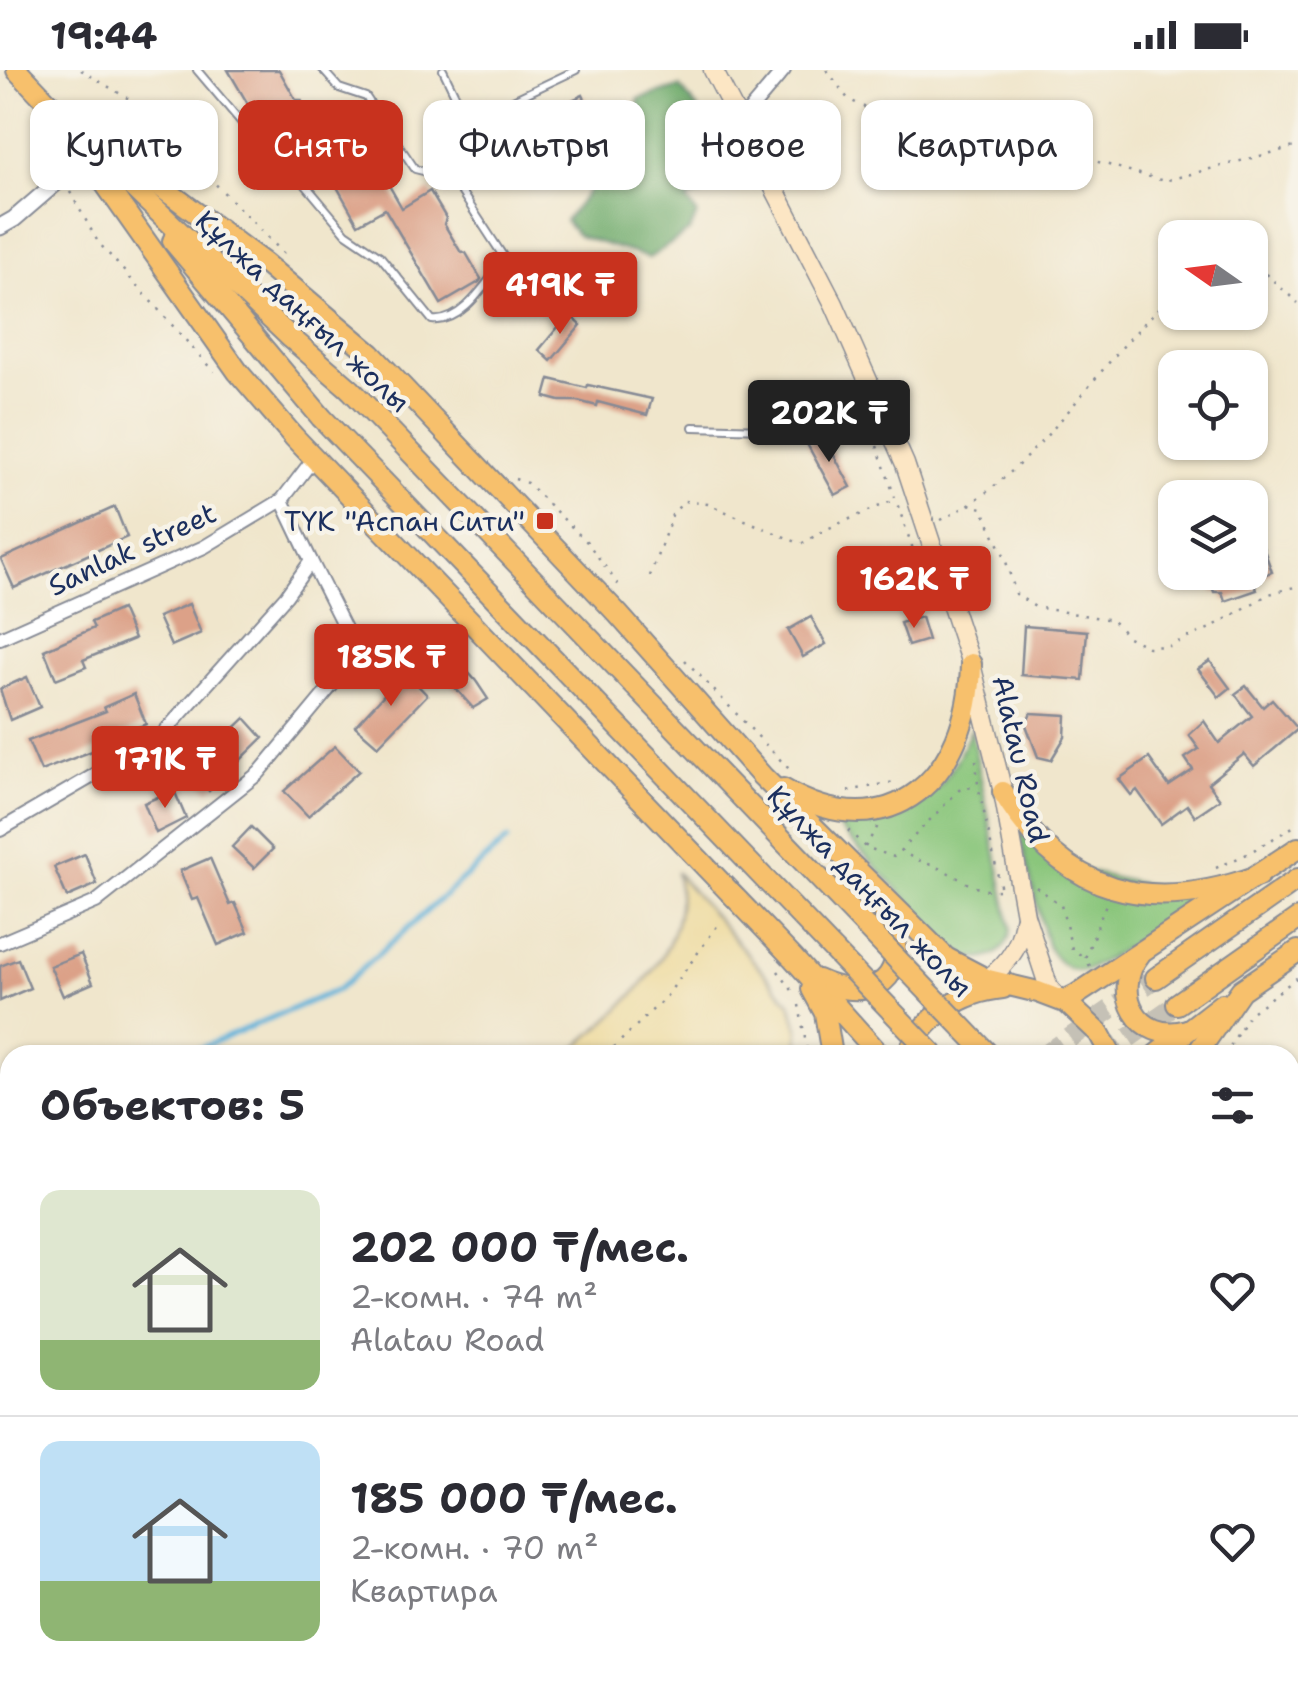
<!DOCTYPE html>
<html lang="ru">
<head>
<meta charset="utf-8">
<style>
  body { margin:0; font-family:"Shantell Sans",sans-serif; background:#f2f2f3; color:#2b2b33; height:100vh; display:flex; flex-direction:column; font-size:38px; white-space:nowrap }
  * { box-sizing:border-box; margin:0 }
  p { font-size:32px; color:#7c7c81 }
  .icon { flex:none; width:55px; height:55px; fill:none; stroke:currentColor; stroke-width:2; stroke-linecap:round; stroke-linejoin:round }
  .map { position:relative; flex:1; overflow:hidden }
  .side { position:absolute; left:0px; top:975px; width:1300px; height:642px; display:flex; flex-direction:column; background:#fff; border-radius:30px 30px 0 0; box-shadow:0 2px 8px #0004 }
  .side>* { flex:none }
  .guide { position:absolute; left:30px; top:30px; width:1240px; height:90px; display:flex; gap:20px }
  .needle { width:65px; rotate:284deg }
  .controls { position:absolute; left:1158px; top:150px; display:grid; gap:20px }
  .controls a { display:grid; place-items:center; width:110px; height:110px; border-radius:20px; background:#fff; box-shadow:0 2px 8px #0004; font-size:50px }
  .price { position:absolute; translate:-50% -85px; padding:0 22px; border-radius:10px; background:#c8321e; color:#fff; font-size:32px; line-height:65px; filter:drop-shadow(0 2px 5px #0008) }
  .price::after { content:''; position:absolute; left:50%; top:60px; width:30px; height:22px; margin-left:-15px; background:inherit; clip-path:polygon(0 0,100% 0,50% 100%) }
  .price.current { background:#222; color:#fff }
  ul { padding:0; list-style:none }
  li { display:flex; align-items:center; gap:30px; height:250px; padding:0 40px }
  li+li { border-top:2px solid #e1e1e2 }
  li span { display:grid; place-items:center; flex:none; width:280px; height:200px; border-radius:20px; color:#555 }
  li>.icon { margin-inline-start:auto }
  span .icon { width:120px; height:120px; fill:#fffc; stroke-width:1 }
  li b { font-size:42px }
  h2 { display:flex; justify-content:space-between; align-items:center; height:120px; padding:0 40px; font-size:42px }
  .chip { padding:0 35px; border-radius:20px; background:#fff; box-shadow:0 2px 8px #0004; font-size:35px; line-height:90px }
  .chip.current { background:#c8321e; color:#fff }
  .status { display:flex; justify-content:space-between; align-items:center; height:70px; padding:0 50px; background:#fff; direction:ltr }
  .status svg { height:28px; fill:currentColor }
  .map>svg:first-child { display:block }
  .green { fill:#8ac67c; stroke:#527a6d; stroke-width:2.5 }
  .forest { fill:#6fab6c; stroke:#456d65; stroke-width:2.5 }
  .sand { fill:#eeda9e; stroke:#84847e; stroke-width:2.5 }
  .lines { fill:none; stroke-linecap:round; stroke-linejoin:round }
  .stream { stroke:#5fb3db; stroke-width:5 }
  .building { fill:#dca188 }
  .primary-tunnel { stroke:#c5c1b6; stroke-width:20; stroke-dasharray:20 10; stroke-linecap:butt }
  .service-casing { stroke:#868a95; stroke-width:10 }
  .minor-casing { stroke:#868a95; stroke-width:16 }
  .tertiary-casing { stroke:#868a95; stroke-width:19 }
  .secondary-casing { stroke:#868a95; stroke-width:21 }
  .primary-casing { stroke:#868a95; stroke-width:24 }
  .path { stroke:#868a95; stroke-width:2.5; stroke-dasharray:2.5 8; stroke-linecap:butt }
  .service { stroke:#fff; stroke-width:6 }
  .minor { stroke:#fff; stroke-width:12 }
  .tertiary { stroke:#fff; stroke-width:15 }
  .secondary { stroke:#fce6c4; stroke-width:18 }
  .primary { stroke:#f7c06c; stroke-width:20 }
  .primary-bridge-casing { stroke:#868a95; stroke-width:24; stroke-linecap:butt }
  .primary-bridge { stroke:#f7c06c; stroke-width:20 }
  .poi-dot { fill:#c8321e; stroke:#f7f3e8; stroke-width:4 }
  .labels { text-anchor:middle; stroke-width:9; stroke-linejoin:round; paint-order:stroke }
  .street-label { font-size:28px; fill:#1b2f5e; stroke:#f7f3e8 }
  .poi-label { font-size:28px; fill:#1b2f5e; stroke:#f7f3e8; text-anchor:end }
</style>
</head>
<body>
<div class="status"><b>19:44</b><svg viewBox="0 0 49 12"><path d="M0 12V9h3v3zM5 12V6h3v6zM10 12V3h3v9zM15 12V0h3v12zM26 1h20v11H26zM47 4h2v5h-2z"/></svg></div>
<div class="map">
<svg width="1298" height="1616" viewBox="0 0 1298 1616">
  <rect width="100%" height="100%" fill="#f7f3e8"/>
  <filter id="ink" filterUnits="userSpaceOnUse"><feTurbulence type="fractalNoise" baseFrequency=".01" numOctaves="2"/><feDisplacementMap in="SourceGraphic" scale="20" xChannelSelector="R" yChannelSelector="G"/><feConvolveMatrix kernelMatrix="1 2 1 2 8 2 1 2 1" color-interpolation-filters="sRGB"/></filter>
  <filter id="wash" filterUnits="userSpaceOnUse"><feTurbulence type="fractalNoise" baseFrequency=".0048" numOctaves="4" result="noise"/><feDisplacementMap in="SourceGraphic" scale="40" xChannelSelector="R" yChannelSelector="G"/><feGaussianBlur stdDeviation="2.25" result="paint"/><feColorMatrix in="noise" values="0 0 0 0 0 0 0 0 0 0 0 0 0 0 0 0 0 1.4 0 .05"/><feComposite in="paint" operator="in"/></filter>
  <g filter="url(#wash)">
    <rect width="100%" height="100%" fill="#f0e6cc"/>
    <!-- green -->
    <g class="green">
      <path d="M971,660L1011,859C1006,887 981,896 957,882L829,747C851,746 879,749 900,742C938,731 957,693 971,660Z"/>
      <path d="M1018,759L1052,794L1209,829L1087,900C1068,903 1055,890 1047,875Z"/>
    </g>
    <!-- forest -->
    <path class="forest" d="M680,17L698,40L711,73L723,84L708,97L701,125L686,129L697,144L690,161L649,188L578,166L565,151L640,57L638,29Z"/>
    <!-- sand -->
    <path class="sand" d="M676,802L790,933L799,960L798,985H567C619,941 697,879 676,802Z"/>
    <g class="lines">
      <!-- stream -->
      <g class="stream">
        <path d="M184,985L339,919L507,770"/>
        <path d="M0,1044L10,1041"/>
      </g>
    </g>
    <g id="blocks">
      <!-- building -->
      <g class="building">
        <path d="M228,0H279L296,30H301L319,60L277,84Z"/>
        <path d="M583,25L601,64L508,108L490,67L523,52L529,53L550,45V40Z"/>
        <path d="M348,45L378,102L383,105L402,138L430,121L446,148L444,154L460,181L466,183L481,209L479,212L441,234L385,139L358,154L309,67Z"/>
        <path d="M569,244L581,255L551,291L539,280Z"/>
        <path d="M550,309L587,318L588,315L652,329L647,345L598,332L597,336L578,331H560L545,327Z"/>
        <path d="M823,365L851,417L835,425L807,374Z"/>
        <path d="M115,437L127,467L14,518L1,489Z"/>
        <path d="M1263,477L1272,502L1253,508L1257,520L1225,531L1222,522H1214L1208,505L1250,502V482Z"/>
        <path d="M189,534L201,563L171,576L158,547Z"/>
        <path d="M121,539L134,569L83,590L86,597L56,609L44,580L94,558L91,552Z"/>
        <path d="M811,547L826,574L803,587L788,560Z"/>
        <path d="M921,547L928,570L908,576L900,553Z"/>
        <path d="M1024,556L1087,561L1083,610L1021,605Z"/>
        <path d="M435,565L476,611L488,629L473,638L420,578Z"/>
        <path d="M1210,591L1230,618L1219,627L1198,599Z"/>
        <path d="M405,602L427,625L378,676L355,656Z"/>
        <path d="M27,607L40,637L10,650L0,619Z"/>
        <path d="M1246,616L1263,637L1272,629L1298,659L1254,696L1244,684L1208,713L1220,729L1195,746L1187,735L1161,754L1137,720L1131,725L1119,709L1149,688L1169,716L1193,700L1185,688L1199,679L1189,665L1204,651L1219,673L1252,646L1235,624Z"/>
        <path d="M134,624L146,654L108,670L110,674L41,701L28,671L106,641L104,637Z"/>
        <path d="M1031,643L1066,645L1065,667L1051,690L1038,687L1026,655Z"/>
        <path d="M245,648L263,668L209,721L191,700Z"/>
        <path d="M335,676L359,701L308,746L284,721Z"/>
        <path d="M174,720L186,748L156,763L144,733Z"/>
        <path d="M251,757L273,779L254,798L232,777Z"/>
        <path d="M85,784L97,814L67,827L54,797Z"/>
        <path d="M210,788L230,835L235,833L248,862L218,875L198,828L192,830L180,801Z"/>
        <path d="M81,884L93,913L63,926L50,896Z"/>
        <path d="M18,889L30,918L0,931V896Z"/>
      </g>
    </g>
  </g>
  <g filter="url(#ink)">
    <use href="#blocks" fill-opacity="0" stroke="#868a95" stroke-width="2.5"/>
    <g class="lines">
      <!-- primary-tunnel -->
      <g class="primary-tunnel">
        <path d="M1045,985L1156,908"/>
        <path d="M1104,985L1177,934"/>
      </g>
      <defs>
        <g id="service">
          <path d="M197,0L274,91L293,100L346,163L380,186L432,250C463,254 487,211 505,189L443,94L431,103L415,99L366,27L339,18L323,0"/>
          <path d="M443,0L470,56"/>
          <path d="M443,94L479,46L576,0"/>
          <path d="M693,357L805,360L874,328"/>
          <path d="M1290,1118L1298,1110"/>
          <path d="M1290,1165L1298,1173"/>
        </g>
        <g id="minor">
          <path d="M740,52L784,0"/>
          <path d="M0,568L204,477L282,430L314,388"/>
          <path d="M0,760L160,667L286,526L311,491L282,430"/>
          <path d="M0,873L96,832L259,703L358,584L311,491"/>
        </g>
        <path id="tertiary" d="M0,157L14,149L86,87"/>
        <g id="secondary">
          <path d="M713,0L834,234L905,394L971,594L1003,722L1025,845L1049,918L1059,929"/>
          <path d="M978,916C1003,899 1020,881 1024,850"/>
        </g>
        <g id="primary">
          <path d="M17,0L57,42"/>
          <path d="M48,33L265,194L371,284L618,544L762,706L946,888L988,910L1038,922L1067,933L1099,963L1111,985"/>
          <path d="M61,51L238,302L294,367L793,888L880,985"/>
          <path d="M102,88L291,268L350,319"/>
          <path d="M173,171L321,347"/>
          <path d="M783,719C892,783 969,705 971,594"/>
          <path d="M1003,722C1065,825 1148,845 1258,806"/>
          <path d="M1140,884C1110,921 1138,975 1187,960"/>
          <path d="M1156,908L1298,809"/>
          <path d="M818,910C854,927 902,924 895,871C893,855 883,841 875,828"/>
          <path d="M812,919L825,943L832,985"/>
          <path d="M1059,929L1066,930L1076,925L1298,778"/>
          <path d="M1177,934L1298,849"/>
          <path d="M907,985C925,946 961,922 1003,918"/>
          <path d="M1156,985L1222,934"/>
          <path d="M1196,985L1241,920L1298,881"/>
          <path d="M1290,1238L1298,1246"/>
          <path d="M1290,1296L1298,1304"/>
          <path d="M1290,1353L1298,1361"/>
          <path d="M1290,1405L1298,1413"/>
          <path d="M146,1616L158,1608"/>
          <path d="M196,1616L209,1608"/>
        </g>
      </defs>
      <!-- service casing -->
      <use href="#service" class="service-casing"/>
      <!-- minor casing -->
      <use href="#minor" class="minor-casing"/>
      <!-- tertiary casing -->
      <use href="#tertiary" class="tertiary-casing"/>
      <!-- secondary casing -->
      <use href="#secondary" class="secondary-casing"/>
      <!-- primary casing -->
      <use href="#primary" class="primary-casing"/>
      <!-- path -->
      <g class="path">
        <path d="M81,0L137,34L288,188"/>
        <path d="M827,0L848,29L870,40L1081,87L1164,111L1298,76"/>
        <path d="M70,122L98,172L214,302"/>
        <path d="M1250,190L1298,233"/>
        <path d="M877,376L929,525"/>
        <path d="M515,409L527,413L587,472L620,517"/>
        <path d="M969,434L982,438L1004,485L1016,524L1035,537L1112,550L1128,567L1148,577L1169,576L1210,558L1269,524L1298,516"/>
        <path d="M941,450C1041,402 1093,294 1175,224"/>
        <path d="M650,506L672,445L684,431L708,434L801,474L829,458L894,430"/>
        <path d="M685,590L790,700"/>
        <path d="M976,690L978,715L1001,820"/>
        <path d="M848,721L899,711"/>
        <path d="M848,760L865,777L894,787L959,720L976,716"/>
        <path d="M865,777L878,756"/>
        <path d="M900,780C915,791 929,793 945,801C964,810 975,822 998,820"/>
        <path d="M1216,798L1247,784L1298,754"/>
        <path d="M1036,817L1061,835L1072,879L1085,888"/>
        <path d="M1090,896L1085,888L1106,834"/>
        <path d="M778,901L794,923"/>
        <path d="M799,935L808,985"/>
        <path d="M606,985L666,927L720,852"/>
        <path d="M1225,985L1249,944L1298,907"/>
        <path d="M1290,1214L1297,1221"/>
        <path d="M1290,1443L1298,1452"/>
      </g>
      <!-- service -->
      <use href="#service" class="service"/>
      <!-- minor -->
      <use href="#minor" class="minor"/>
      <!-- tertiary -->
      <use href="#tertiary" class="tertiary"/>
      <!-- secondary -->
      <use href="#secondary" class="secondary"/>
      <!-- primary -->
      <use href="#primary" class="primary"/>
      <defs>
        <g id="primary-bridge">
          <path d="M350,319L989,985"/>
          <path d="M321,347L934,985"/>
        </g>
      </defs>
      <!-- primary-bridge casing -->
      <use href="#primary-bridge" class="primary-bridge-casing"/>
      <!-- primary-bridge -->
      <use href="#primary-bridge" class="primary-bridge"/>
    </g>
  </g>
  <!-- markers -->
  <rect class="poi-dot" x="535" y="441" width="20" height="20" rx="5"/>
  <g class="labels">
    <!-- street labels -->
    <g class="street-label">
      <text transform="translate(303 241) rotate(43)" y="10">Құлжа даңғыл жолы</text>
      <text transform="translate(132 479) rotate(-25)" y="10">Sanlak street</text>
      <text transform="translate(1021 689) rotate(77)" y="10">Alatau Road</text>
      <text transform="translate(870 821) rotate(46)" y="10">Құлжа даңғыл жолы</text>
    </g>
    <!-- poi labels -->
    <g class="poi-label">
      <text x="525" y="461">ТҮК "Аспан Сити"</text>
    </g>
  </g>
</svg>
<div class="controls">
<a><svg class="needle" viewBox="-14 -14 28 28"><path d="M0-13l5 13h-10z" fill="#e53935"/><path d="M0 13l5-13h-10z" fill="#7c7c81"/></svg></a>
<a><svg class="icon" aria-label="locate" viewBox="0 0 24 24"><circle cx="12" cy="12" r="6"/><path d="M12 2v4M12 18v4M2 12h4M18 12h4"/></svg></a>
<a><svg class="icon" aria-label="layers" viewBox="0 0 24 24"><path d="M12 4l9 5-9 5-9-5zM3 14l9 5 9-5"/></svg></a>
</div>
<b class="price" style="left:560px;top:267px">419K ₸</b>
<b class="price current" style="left:829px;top:395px">202K ₸</b>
<b class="price" style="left:914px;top:561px">162K ₸</b>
<b class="price" style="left:391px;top:639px">185K ₸</b>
<b class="price" style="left:165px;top:741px">171K ₸</b>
<div class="guide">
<a class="chip">Купить</a>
<a class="chip current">Снять</a>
<a class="chip">Фильтры</a>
<a class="chip">Новое</a>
<a class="chip">Квартира</a>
</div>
<section class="side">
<h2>Объектов: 5<svg class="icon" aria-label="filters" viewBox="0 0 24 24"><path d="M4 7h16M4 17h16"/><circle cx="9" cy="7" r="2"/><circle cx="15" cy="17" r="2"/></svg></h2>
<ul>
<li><span style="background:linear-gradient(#dfe7d0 75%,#8fb573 0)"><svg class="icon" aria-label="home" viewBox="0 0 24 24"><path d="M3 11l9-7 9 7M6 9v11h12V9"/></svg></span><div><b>202 000 ₸/мес.</b><p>2-комн. · 74 m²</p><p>Alatau Road</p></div><svg class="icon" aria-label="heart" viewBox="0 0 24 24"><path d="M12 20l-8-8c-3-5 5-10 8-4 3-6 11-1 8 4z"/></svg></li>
<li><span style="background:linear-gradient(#bfe0f5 70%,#8fb573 0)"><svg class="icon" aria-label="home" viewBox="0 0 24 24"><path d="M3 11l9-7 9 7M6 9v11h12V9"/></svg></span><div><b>185 000 ₸/мес.</b><p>2-комн. · 70 m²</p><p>Квартира</p></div><svg class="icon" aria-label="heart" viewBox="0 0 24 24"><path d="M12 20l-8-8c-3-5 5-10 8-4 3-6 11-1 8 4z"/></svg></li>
</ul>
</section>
</div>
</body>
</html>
